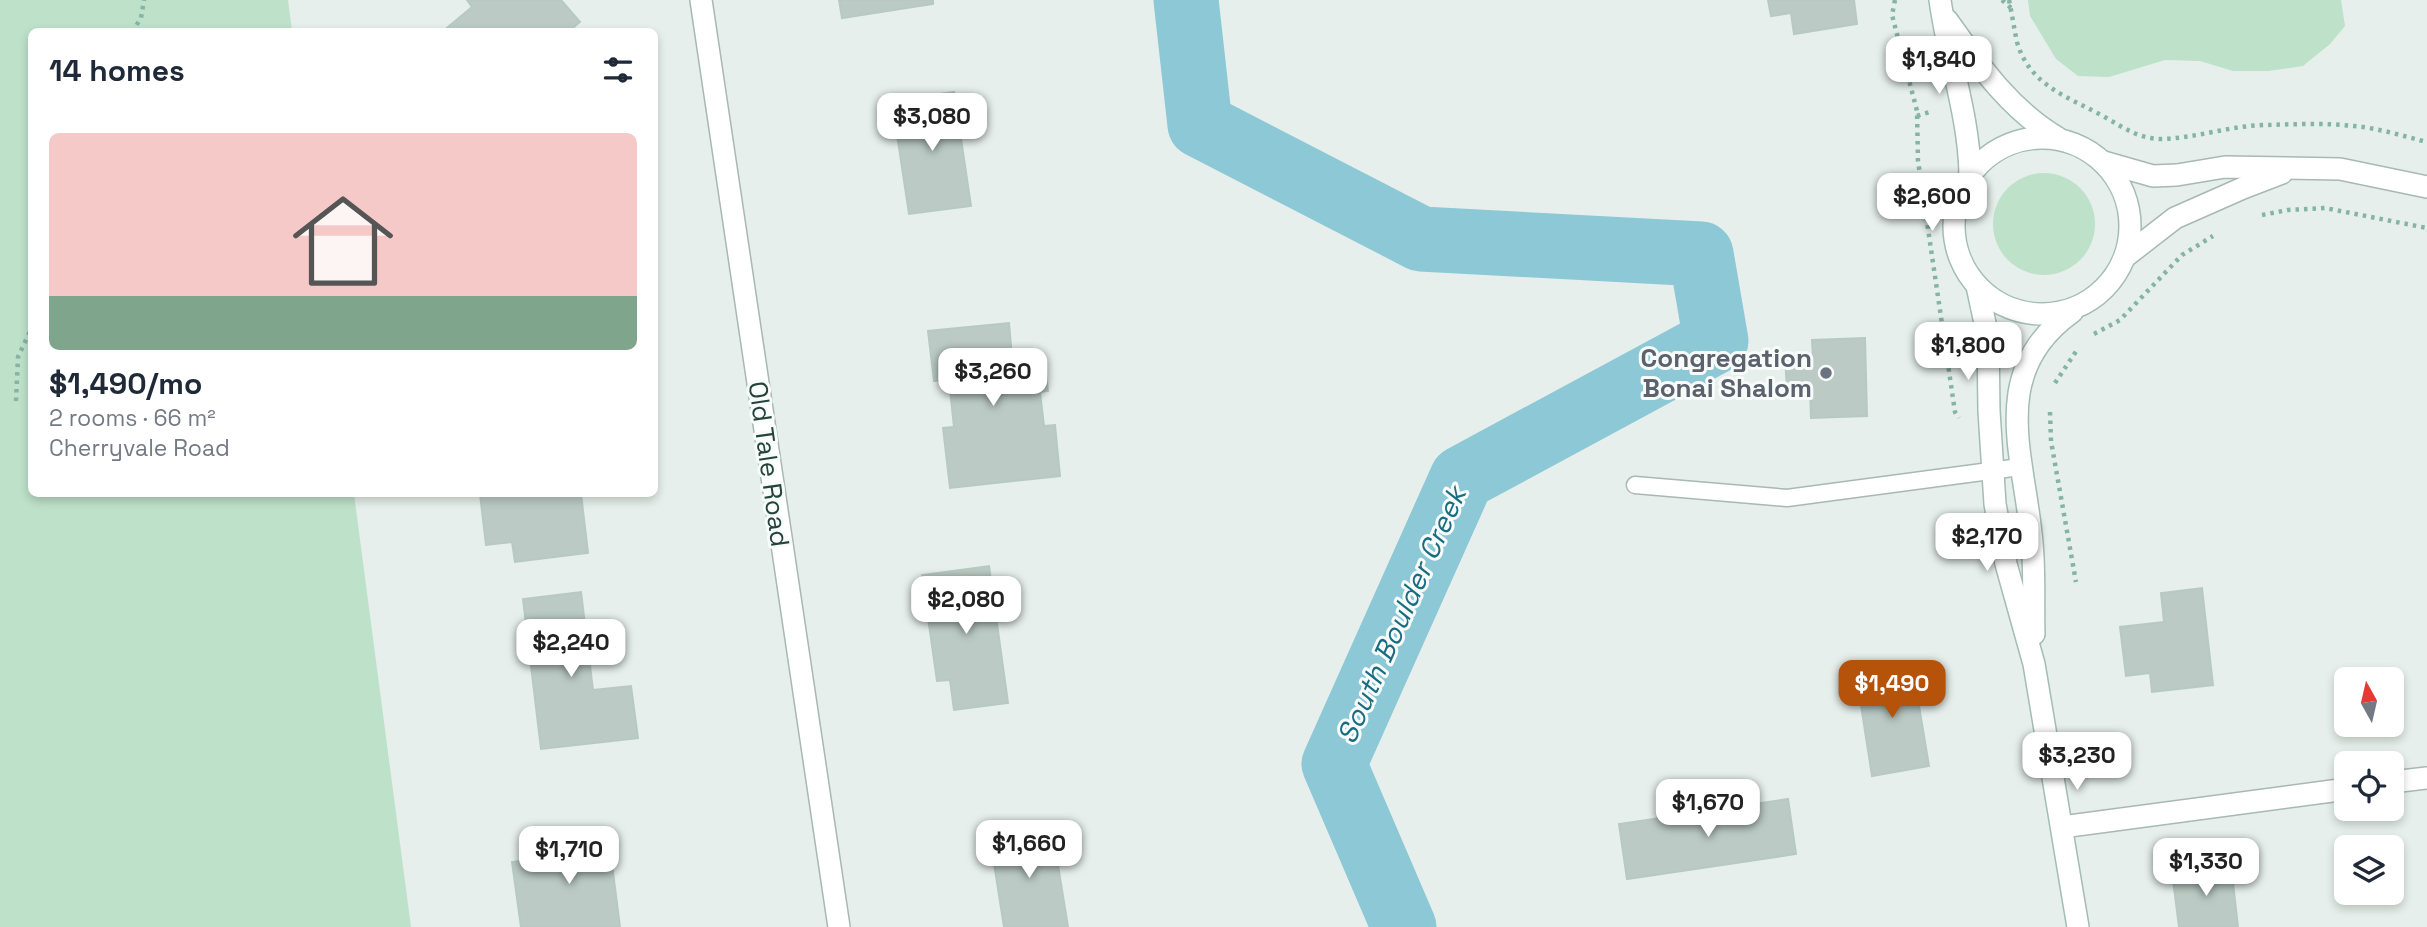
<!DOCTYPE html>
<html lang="en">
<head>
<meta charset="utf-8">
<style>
  body { margin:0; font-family:"Space Grotesk",sans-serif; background:#f6f6f7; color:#1f2937; height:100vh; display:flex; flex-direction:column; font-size:26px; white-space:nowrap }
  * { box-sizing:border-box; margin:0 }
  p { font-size:23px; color:#747a83 }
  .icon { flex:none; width:38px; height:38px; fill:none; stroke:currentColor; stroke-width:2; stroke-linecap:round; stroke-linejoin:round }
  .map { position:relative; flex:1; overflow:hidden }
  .details { position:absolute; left:28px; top:28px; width:630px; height:469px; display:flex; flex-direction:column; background:#fff; border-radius:10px; box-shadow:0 4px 10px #0003 }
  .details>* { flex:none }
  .needle { width:46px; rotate:352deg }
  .fabs { position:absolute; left:2334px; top:667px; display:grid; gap:14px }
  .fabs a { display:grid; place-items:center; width:70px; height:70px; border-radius:10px; background:#fff; box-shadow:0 4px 10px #0003; font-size:35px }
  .price { position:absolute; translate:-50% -60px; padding:0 16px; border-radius:14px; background:#fff; color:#222; font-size:23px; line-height:46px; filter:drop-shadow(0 2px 4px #0008) }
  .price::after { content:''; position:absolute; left:50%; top:42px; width:21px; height:16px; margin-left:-10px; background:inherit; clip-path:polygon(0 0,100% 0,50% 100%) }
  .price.on { background:#b45309; color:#fff }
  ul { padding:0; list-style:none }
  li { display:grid; align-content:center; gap:14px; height:371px; padding:0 21px }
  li+li { border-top:2px solid #e0e1e3 }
  li span { display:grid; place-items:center; height:217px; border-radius:10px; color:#555 }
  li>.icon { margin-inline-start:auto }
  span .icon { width:126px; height:126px; fill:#fffc; stroke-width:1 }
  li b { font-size:30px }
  h2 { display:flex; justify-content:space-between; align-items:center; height:84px; padding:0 21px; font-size:30px }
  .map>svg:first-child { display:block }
  .green { fill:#bee1c9 }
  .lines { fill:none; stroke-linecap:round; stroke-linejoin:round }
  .river { stroke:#8cc8d6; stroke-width:65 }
  .building { fill:#bbcac4; stroke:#b7c9c3; stroke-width:2 }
  .lane-casing { stroke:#a8b8b3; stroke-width:19 }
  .street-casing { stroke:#a8b8b3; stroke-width:24 }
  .secondary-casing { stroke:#a3bcb4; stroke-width:24 }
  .path { stroke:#85b4a7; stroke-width:4.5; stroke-dasharray:3.5 5; stroke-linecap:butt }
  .lane { stroke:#fff; stroke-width:16 }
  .street { stroke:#fff; stroke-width:21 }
  .secondary { stroke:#fff; stroke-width:21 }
  .worship-dot { fill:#6b7280; stroke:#f7fbf9; stroke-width:2.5 }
  .labels { text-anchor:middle; stroke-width:6; stroke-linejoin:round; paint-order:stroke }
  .worship-label { font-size:26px; font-weight:bold; fill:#5b616d; stroke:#f7fbf9; text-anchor:end }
  .street-label { font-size:26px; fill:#23433b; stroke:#f7fbf9 }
  .water-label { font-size:28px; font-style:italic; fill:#196d83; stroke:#f7fbf9 }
</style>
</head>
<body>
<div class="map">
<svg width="2427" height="927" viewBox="0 0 2427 927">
  <rect width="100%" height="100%" fill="#e6efeb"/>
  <!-- green -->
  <g class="green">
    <path d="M0,0H288L292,31L32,32V494H354L411,927H0Z"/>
    <path d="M2028,0H2341L2345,26L2330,44L2303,66L2268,71H2233L2200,61L2165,60L2109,77L2078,76L2056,59L2030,16Z"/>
    <circle cx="2044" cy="224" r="51"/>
  </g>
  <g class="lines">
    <!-- river -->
    <path class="river" d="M1186,0L1200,125L1421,239L1701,254L1716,341L1462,478L1334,764L1404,927"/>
  </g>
  <!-- building -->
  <g class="building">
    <path d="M467,0H561L580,22L568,32H442L472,7Z"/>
    <path d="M839,0H933V4L842,18Z"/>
    <path d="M1768,0H1854L1857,24L1794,34L1791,13L1771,16Z"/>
    <path d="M954,92L971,206L909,214L892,101Z"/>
    <path d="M1009,323L1012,357L1044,354L1048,391L1040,392L1044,426L1055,425L1060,476L950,488L943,428L954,427L949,380L934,381L928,331Z"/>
    <path d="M1865,338L1867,416L1811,418L1810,388L1787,389L1785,358L1813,357L1812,340Z"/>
    <path d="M480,494H581L588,553L515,562L512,542L486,545Z"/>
    <path d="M989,566L1008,703L954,710L950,680L937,681L922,575Z"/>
    <path d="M2202,588L2213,685L2152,692L2150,673L2126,676L2120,627L2164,622L2161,593Z"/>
    <path d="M581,592L593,690L631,686L638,738L541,749L523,599Z"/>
    <path d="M1912,664L1929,766L1872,776L1856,673Z"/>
    <path d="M1788,799L1796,854L1627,879L1619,824Z"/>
    <path d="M1052,828L1068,927H1004L990,838Z"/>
    <path d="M608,833L620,927H521L512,862L555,856L553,841Z"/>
    <path d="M2231,865L2238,927H2179L2172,872Z"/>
  </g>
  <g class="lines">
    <defs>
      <path id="lane" d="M1635,485L1787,498L2020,467"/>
      <g id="street">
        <path d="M701,0L839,927"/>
        <path d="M2104,162L2153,176L2177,175L2225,167L2340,169L2427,187"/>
        <path d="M2126,256L2175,218L2243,188L2282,173"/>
        <path d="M2392,782L2427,778"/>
        <path d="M2062,827L2347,789"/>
      </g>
      <g id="secondary">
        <path d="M1940,0C1948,59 1969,115 1970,174"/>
        <path d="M1947,20C1979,65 2010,110 2058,138"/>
        <circle cx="2042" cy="226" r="88"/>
        <path d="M1977,286L1988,337L1989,411L1995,504L2006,564L2034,664L2078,927"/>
        <path d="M2034,634C2033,604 2035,573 2032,543C2025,457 1986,373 2072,312"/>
      </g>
    </defs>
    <!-- lane casing -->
    <use href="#lane" class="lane-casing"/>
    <!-- street casing -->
    <use href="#street" class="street-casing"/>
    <!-- secondary casing -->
    <use href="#secondary" class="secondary-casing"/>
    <!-- path -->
    <g class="path">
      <path d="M1895,0L1892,15L1917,111L1918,161L1955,412L1959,418"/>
      <path d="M2002,0L2011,8"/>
      <path d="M2009,0C2012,14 2014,28 2017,42C2029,85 2068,97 2103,116C2123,127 2138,139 2162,139C2197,138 2232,125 2268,125C2296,124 2326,123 2354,126C2378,128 2403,136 2427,142"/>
      <path d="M132,32L141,18L144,0"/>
      <path d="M1917,116L1933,111"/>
      <path d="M2262,215L2288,210L2325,208L2427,228"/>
      <path d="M2094,334L2120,320L2182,255L2213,236"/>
      <path d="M2055,383L2077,350"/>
      <path d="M16,401L18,357L32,327"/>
      <path d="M2050,412L2051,441L2076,582"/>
    </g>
    <!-- lane -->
    <use href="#lane" class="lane"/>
    <!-- street -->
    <use href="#street" class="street"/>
    <!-- secondary -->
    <use href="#secondary" class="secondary"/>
  </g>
  <!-- markers -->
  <circle class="worship-dot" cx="1826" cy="373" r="7"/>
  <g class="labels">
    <!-- worship labels -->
    <g class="worship-label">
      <text x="1812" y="367">Congregation<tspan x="1812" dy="30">Bonai Shalom</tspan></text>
    </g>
    <!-- street labels -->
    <g class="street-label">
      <text transform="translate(769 464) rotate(82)" y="9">Old Tale Road</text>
    </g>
    <!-- water labels -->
    <g class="water-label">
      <text transform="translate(1401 615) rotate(-66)" y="10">South Boulder Creek</text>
    </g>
  </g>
</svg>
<div class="fabs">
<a><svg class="needle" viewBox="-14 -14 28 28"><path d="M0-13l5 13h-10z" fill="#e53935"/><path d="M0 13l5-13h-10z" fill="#747a83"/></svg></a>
<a><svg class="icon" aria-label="locate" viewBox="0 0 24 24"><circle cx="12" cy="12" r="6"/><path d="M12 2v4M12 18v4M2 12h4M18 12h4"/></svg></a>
<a><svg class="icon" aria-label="layers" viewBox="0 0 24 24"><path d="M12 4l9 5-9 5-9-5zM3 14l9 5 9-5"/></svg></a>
</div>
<b class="price" style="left:1939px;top:96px">$1,840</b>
<b class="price" style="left:932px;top:153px">$3,080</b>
<b class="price" style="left:1932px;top:233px">$2,600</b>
<b class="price" style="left:1968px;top:382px">$1,800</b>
<b class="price" style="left:993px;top:408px">$3,260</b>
<b class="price" style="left:1987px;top:573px">$2,170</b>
<b class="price" style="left:966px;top:636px">$2,080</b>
<b class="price" style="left:571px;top:679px">$2,240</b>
<b class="price on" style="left:1892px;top:720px">$1,490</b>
<b class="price" style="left:2077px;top:792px">$3,230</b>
<b class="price" style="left:1708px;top:839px">$1,670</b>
<b class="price" style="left:1029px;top:880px">$1,660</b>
<b class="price" style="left:569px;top:886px">$1,710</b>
<b class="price" style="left:2206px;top:898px">$1,330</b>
<section class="details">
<h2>14 homes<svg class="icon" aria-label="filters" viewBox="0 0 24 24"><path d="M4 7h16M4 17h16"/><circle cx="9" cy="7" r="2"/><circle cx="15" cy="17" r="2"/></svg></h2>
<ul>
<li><span style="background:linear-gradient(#f6c9c9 75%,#7fa58c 0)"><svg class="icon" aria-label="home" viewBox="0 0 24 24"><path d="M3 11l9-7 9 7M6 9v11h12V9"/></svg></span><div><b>$1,490/mo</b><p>2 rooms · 66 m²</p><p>Cherryvale Road</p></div></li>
</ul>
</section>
</div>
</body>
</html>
